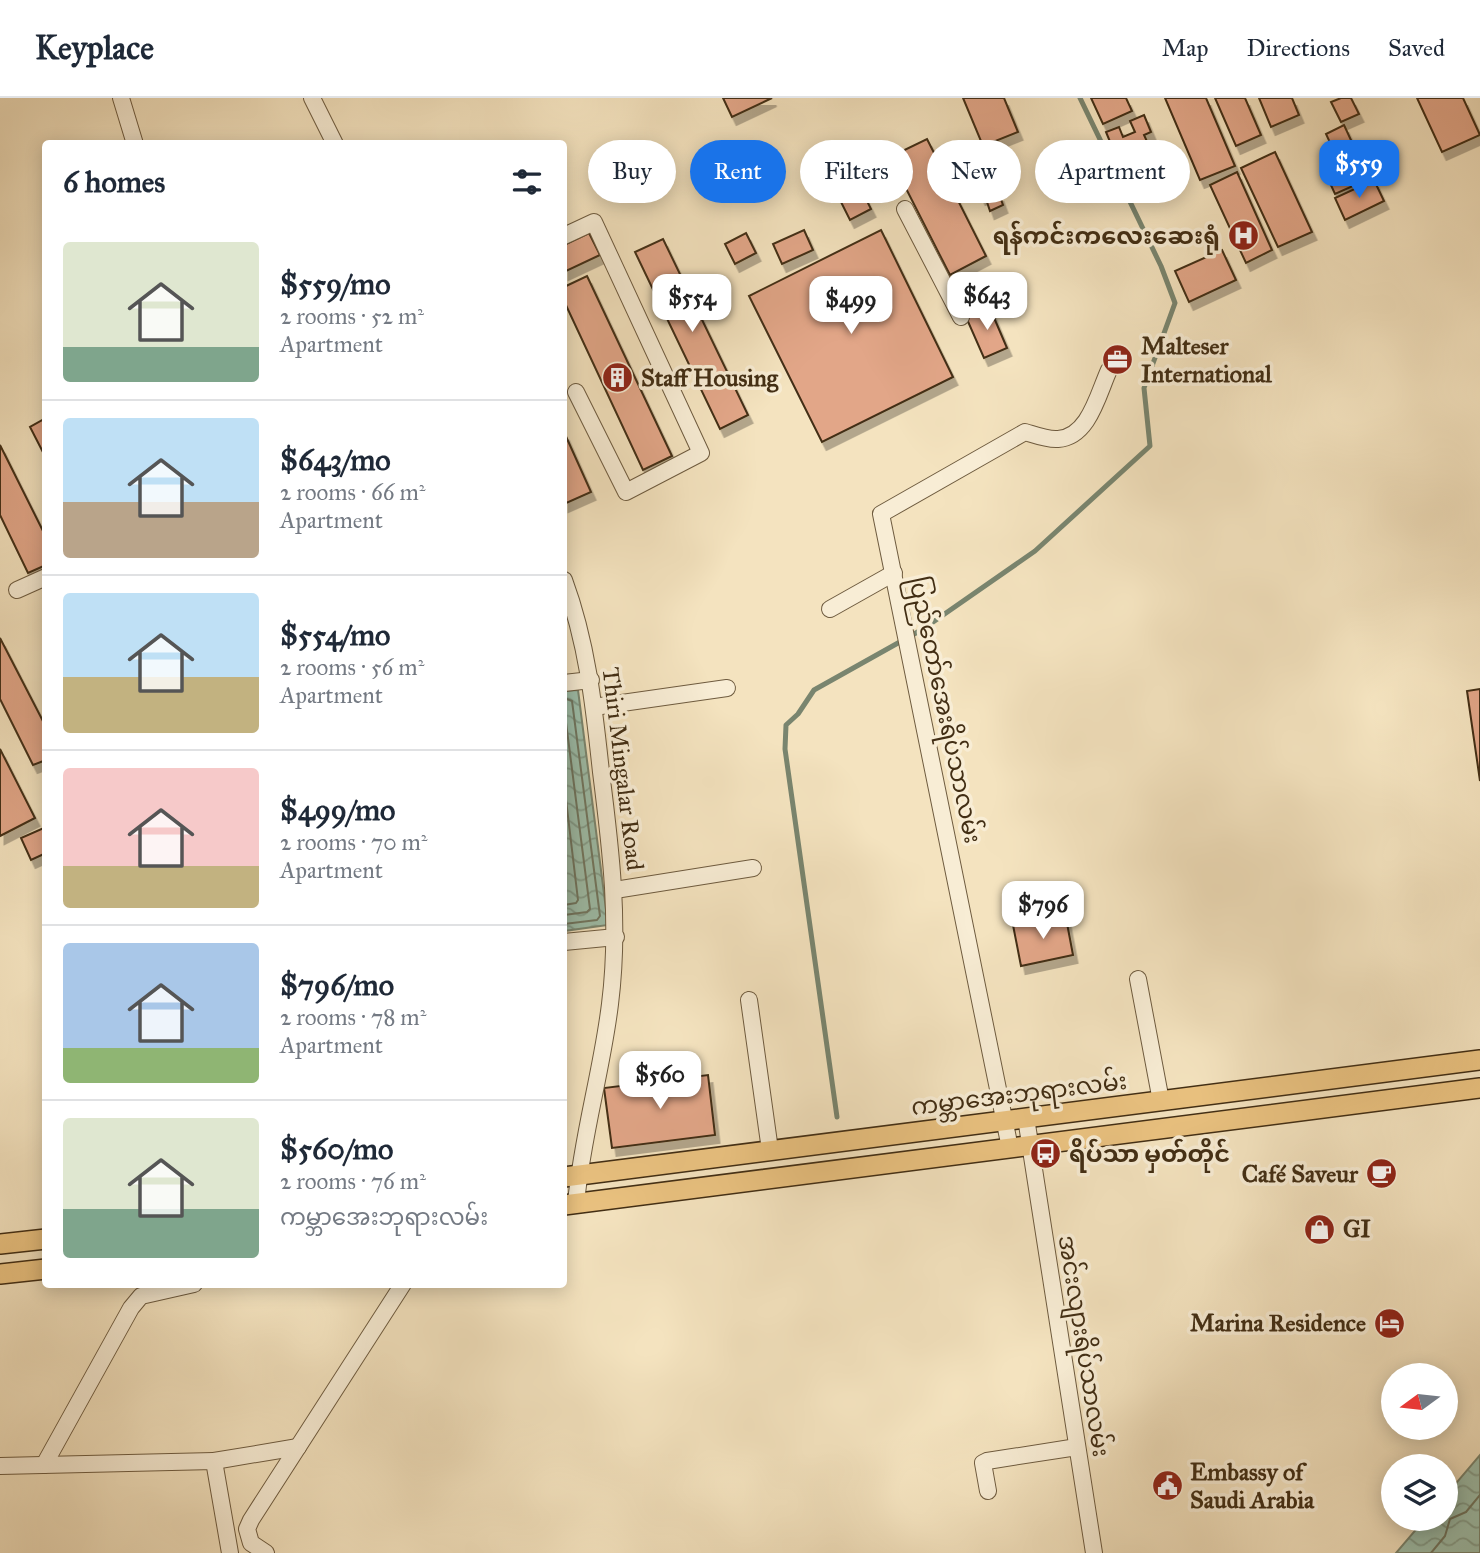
<!DOCTYPE html>
<html lang="en">
<head>
<meta charset="utf-8">
<style>
  body { margin:0; font-family:"IM FELL Great Primer","Noto Sans Myanmar",serif; background:#f2f2f3; color:#1f2937; height:100vh; display:flex; flex-direction:column; font-size:26px; white-space:nowrap }
  * { box-sizing:border-box; margin:0 }
  p { font-size:23px; color:#747a83 }
  .icon { flex:none; width:38px; height:38px; fill:none; stroke:currentColor; stroke-width:2; stroke-linecap:round; stroke-linejoin:round }
  .map { position:relative; flex:1; overflow:hidden }
  .side { position:absolute; left:42px; top:42px; width:525px; height:1148px; display:flex; flex-direction:column; background:#fff; border-radius:7px; box-shadow:0 4px 18px #0003 }
  .side>* { flex:none }
  .hud { position:absolute; left:588px; top:42px; width:665px; height:63px; display:flex; gap:14px }
  .needle { width:46px; rotate:255deg }
  .fabs { position:absolute; left:1381px; top:1265px; display:grid; gap:14px }
  .fabs a { display:grid; place-items:center; width:77px; height:77px; border-radius:50%; background:#fff; box-shadow:0 4px 18px #0003; font-size:35px }
  .price { position:absolute; translate:-50% -60px; padding:0 16px; border-radius:14px; background:#fff; color:#222; font-size:23px; line-height:46px; filter:drop-shadow(0 2px 4px #0008) }
  .price::after { content:''; position:absolute; left:50%; top:42px; width:21px; height:16px; margin-left:-10px; background:inherit; clip-path:polygon(0 0,100% 0,50% 100%) }
  .price.on { background:#1a73e8; color:#fff }
  ul { padding:0; list-style:none }
  li { display:flex; align-items:center; gap:21px; height:175px; padding:0 21px }
  li+li { border-top:2px solid #e0e1e3 }
  li span { display:grid; place-items:center; flex:none; width:196px; height:140px; border-radius:7px; color:#555 }
  li>.icon { margin-inline-start:auto }
  span .icon { width:84px; height:84px; fill:#fffc; stroke-width:1 }
  li b { font-size:30px }
  h2 { display:flex; justify-content:space-between; align-items:center; height:84px; padding:0 21px; font-size:30px }
  .pill { padding:0 24px; border-radius:32px; background:#fff; box-shadow:0 4px 18px #0003; font-size:24px; line-height:63px }
  .pill.on { background:#1a73e8; color:#fff }
  header { display:flex; align-items:center; gap:42px; box-sizing:border-box; height:98px; padding:0 35px; background:#fff; border-bottom:2px solid #e0e1e3 }
  header strong { font-size:33px }
  nav { display:flex; gap:38px; margin-inline-start:auto; font-size:24px }
  .map>svg:first-child { display:block }
  .water { fill:url(#water-waves); stroke:#79856f; stroke-width:2 }
  .lines { fill:none; stroke-linecap:round; stroke-linejoin:round }
  .shore { stroke:#707660; stroke-width:2 }
  .stream { stroke:#79856f; stroke-width:5 }
  .building { fill:#e2a688; stroke:#422e14; stroke-width:2; filter:url(#shadow) }
  .minor-casing { stroke:#6e5b3f; stroke-width:18 }
  .major-casing { stroke:#422e14; stroke-width:22 }
  .minor { stroke:#f8edd5; stroke-width:16 }
  .major { stroke:#eac280; stroke-width:19 }
  .labels { text-anchor:middle; stroke-width:7; stroke-linejoin:round; paint-order:stroke }
  .poi-label { font-size:24px; font-weight:bold; fill:#422e14; stroke:#f8edd5; text-anchor:start }
  .street-label { font-size:24px; fill:#422e14; stroke:#f8edd5 }
</style>
</head>
<body>
<header>
<strong>Keyplace</strong>
<nav><a>Map</a><a>Directions</a><a>Saved</a></nav>
</header>
<div class="map">
<svg width="1480" height="1455" viewBox="0 0 1480 1455">
  <defs>
    <pattern id="water-waves" width="16" height="10" patternUnits="userSpaceOnUse" patternTransform="scale(1.75)"><rect width="16" height="10" fill="#9dbfab"/><path d="M0 5q4-4 8 0t8 0" fill="none" stroke="#829c8a"/></pattern>
    <filter id="shadow"><feDropShadow dx="4.5" dy="8" stdDeviation="0" flood-color="#0004"/></filter>
  </defs>
  <rect width="100%" height="100%" fill="#f4e3bf"/>
  <filter id="stains"><feTurbulence type="fractalNoise" baseFrequency=".00286" numOctaves="4"/><feColorMatrix values="0 0 0 0 .2 0 0 0 0 .09 0 0 0 0 .02 0 0 0 .5 -.17"/></filter>
  <radialGradient id="worn" r=".72"><stop offset=".6" stop-color="#630" stop-opacity="0"/><stop offset="1" stop-color="#630" stop-opacity=".3"/></radialGradient>
  <!-- water -->
  <g class="water">
    <path d="M578,592L608,827L564,833V593Z"/>
    <path d="M1480,1357V1455H1396L1425,1421H1446V1397Z"/>
  </g>
  <g class="lines">
    <!-- shore -->
    <g class="shore">
      <path d="M564,600L572,603L600,818L597,822L564,826"/>
      <path d="M564,609L590,811L587,814L564,817"/>
      <path d="M564,685L578,802L576,805L564,807"/>
      <path d="M1431,1455L1445,1438L1450,1421L1466,1414L1480,1397"/>
    </g>
    <!-- stream -->
    <path class="stream" d="M837,1019L785,651L786,627L798,616L814,592L923,531L1035,453L1150,348L1144,290L1175,205L1161,168L1080,0"/>
  </g>
  <!-- building -->
  <g class="building">
    <path d="M723,0H772L732,19Z"/>
    <path d="M963,0H1004L1018,34L983,48Z"/>
    <path d="M1091,0H1126L1132,13L1103,26Z"/>
    <path d="M1165,0H1206L1235,68L1200,82Z"/>
    <path d="M1215,0H1245L1261,37L1236,48Z"/>
    <path d="M1259,0H1292L1299,17L1271,29Z"/>
    <path d="M1341,0H1351L1359,16L1341,24L1331,4Z"/>
    <path d="M1417,0H1463L1480,37L1442,54Z"/>
    <path d="M1144,17L1151,34L1144,37L1150,50L1157,47L1165,65L1151,71L1147,61L1135,66L1139,76L1127,82L1120,64L1125,62L1119,48L1113,51L1106,34L1119,29L1123,39L1135,34L1130,23Z"/>
    <path d="M1344,27L1356,53L1338,62L1326,36Z"/>
    <path d="M927,41L986,158L950,177L890,59Z"/>
    <path d="M638,45L654,79L635,88L618,54Z"/>
    <path d="M1275,54L1312,134L1278,149L1241,70Z"/>
    <path d="M983,56L999,92L981,99L966,64Z"/>
    <path d="M1362,58L1371,80L1335,96L1325,74Z"/>
    <path d="M606,61L617,83L601,90L590,68Z"/>
    <path d="M1237,74L1272,152L1246,165L1210,87Z"/>
    <path d="M1374,82L1384,103L1345,122L1335,100Z"/>
    <path d="M859,87L871,111L850,122L838,98Z"/>
    <path d="M999,96L1003,107L990,113L986,101Z"/>
    <path d="M804,132L813,152L782,166L773,146Z"/>
    <path d="M881,132L953,279L822,344L749,198Z"/>
    <path d="M589,135L600,157L564,174V147Z"/>
    <path d="M746,135L756,155L735,166L725,146Z"/>
    <path d="M663,141L748,317L720,331L635,154Z"/>
    <path d="M1222,152L1236,182L1189,204L1175,173Z"/>
    <path d="M587,178L672,358L643,372L564,203V189Z"/>
    <path d="M989,208L1007,250L984,260L966,219Z"/>
    <path d="M46,320V360L30,329Z"/>
    <path d="M564,334L591,394L564,406Z"/>
    <path d="M0,347L46,439V467L28,475L0,417Z"/>
    <path d="M0,540L46,629V662L33,667L0,601Z"/>
    <path d="M1480,591V683L1467,593Z"/>
    <path d="M0,651L35,720L0,738Z"/>
    <path d="M46,729V755L31,762L21,740Z"/>
    <path d="M1066,820L1073,857L1021,868L1013,827Z"/>
    <path d="M708,977L715,1037L612,1050L604,990Z"/>
  </g>
  <g class="lines">
    <defs>
      <g id="minor">
        <path d="M121,0L135,46"/>
        <path d="M312,0L335,46"/>
        <path d="M905,111L961,219"/>
        <path d="M564,138L594,124L701,355L626,394L576,294"/>
        <path d="M564,482C587,544 594,608 601,674C611,752 620,827 610,906C602,973 582,1038 576,1105"/>
        <path d="M17,492L46,479"/>
        <path d="M830,511L894,475"/>
        <path d="M564,585L591,582"/>
        <path d="M594,609L727,590"/>
        <path d="M615,792L753,770"/>
        <path d="M564,844L616,839"/>
        <path d="M1138,881L1161,1003"/>
        <path d="M749,902L770,1052"/>
        <path d="M1026,1020L1094,1455"/>
        <path d="M1010,1050L881,416L1025,334C1035,337 1048,342 1058,341C1089,339 1098,296 1109,272"/>
        <path d="M214,1363L298,1349"/>
        <path d="M44,1367L131,1210L141,1198L194,1186"/>
        <path d="M0,1368L214,1363L230,1455"/>
        <path d="M988,1393L983,1365L987,1363L1077,1349"/>
        <path d="M266,1455L251,1445L247,1431L251,1422L403,1186"/>
      </g>
      <g id="major">
        <path d="M564,1079L1480,962"/>
        <path d="M564,1107L1480,990"/>
        <path d="M0,1146L46,1141"/>
        <path d="M0,1176L46,1171"/>
      </g>
    </defs>
    <!-- minor casing -->
    <use href="#minor" class="minor-casing"/>
    <!-- major casing -->
    <use href="#major" class="major-casing"/>
    <!-- minor -->
    <use href="#minor" class="minor"/>
    <!-- major -->
    <use href="#major" class="major"/>
  </g>
  <!-- icons -->
  <defs>
    <symbol id="hospital-disc" viewBox="-11 -11 22 22"><circle r="9.5" fill="#8f2418" stroke="#f8edd5"/><path d="M-5-5h3v3.5h4V-5h3V5h-3V1.5h-4V5h-3Z" fill="#fff"/></symbol>
    <symbol id="office-disc" viewBox="-11 -11 22 22"><circle r="9.5" fill="#8f2418" stroke="#f8edd5"/><path d="M-6-3h4V-5.5h4V-3h4V5H-6ZM-1-4.5V-3h2v-1.5ZM-6 0V1H6V0Z" fill="#fff"/></symbol>
    <symbol id="building-disc" viewBox="-11 -11 22 22"><circle r="9.5" fill="#8f2418" stroke="#f8edd5"/><path d="M-4-6H4V6H1V3H-1V6H-4ZM-2.5-4.3h1.7v1.8h-1.7ZM.8-4.3h1.7v1.8H.8ZM-2.5-1h1.7V.8h-1.7ZM.8-1h1.7V.8H.8Z" fill="#fff"/></symbol>
    <symbol id="bus-disc" viewBox="-11 -11 22 22"><circle r="9.5" fill="#8f2418" stroke="#f8edd5"/><path d="M-5-6H5V4H4V6H2V4H-2V6H-4V4H-5ZM-3.5-4V0h7V-4ZM-3.5 1.2v1.5H-2V1.2ZM2 1.2v1.5H3.5V1.2Z" fill="#fff"/></symbol>
    <symbol id="cafe-disc" viewBox="-11 -11 22 22"><circle r="9.5" fill="#8f2418" stroke="#f8edd5"/><path d="M-5.5-4.5H6V0H3Q3 3.5 0 3.5H-2.5Q-5.5 3.5-5.5 0ZM3-3.2v2h1.7v-2ZM-6 4.5H4V6H-6Z" fill="#fff"/></symbol>
    <symbol id="shop-disc" viewBox="-11 -11 22 22"><circle r="9.5" fill="#8f2418" stroke="#f8edd5"/><path d="M-5-2.5h2.3a2.7 3.5 0 0 1 5.4 0H5L5.5 6h-11ZM-1.5-2.5h3a1.5 2.3 0 0 0-3 0Z" fill="#fff"/></symbol>
    <symbol id="hotel-disc" viewBox="-11 -11 22 22"><circle r="9.5" fill="#8f2418" stroke="#f8edd5"/><path d="M-6-4.5h1.5V1H6V5H4.5V3h-9V5H-6ZM-4 0a1.8 1.8 0 1 1 3.6 0ZM.5 0V-2.5h3Q6-2.5 6 0Z" fill="#fff"/></symbol>
    <symbol id="civic-disc" viewBox="-11 -11 22 22"><circle r="9.5" fill="#8f2418" stroke="#f8edd5"/><path d="M-.6-6.5H3V-4.5H.6V-3L4-1V1h2V6H-6V1h2V-1L-.6-3ZM-1.2 2.5V6h2.4V2.5Z" fill="#fff"/></symbol>
  </defs>
  <g fill-rule="evenodd">
    <use href="#hospital-disc" x="1226" y="120" width="35" height="35"/>
    <use href="#office-disc" x="1100" y="244" width="35" height="35"/>
    <use href="#building-disc" x="600" y="262" width="35" height="35"/>
    <use href="#bus-disc" x="1028" y="1038" width="35" height="35"/>
    <use href="#cafe-disc" x="1364" y="1058" width="35" height="35"/>
    <use href="#shop-disc" x="1302" y="1114" width="35" height="35"/>
    <use href="#hotel-disc" x="1372" y="1208" width="35" height="35"/>
    <use href="#civic-disc" x="1150" y="1370" width="35" height="35"/>
  </g>
  <g class="labels">
    <!-- poi labels -->
    <g class="poi-label">
      <text x="1220" y="146" text-anchor="end">ရန်ကင်းကလေးဆေးရုံ</text>
      <text x="1141" y="256">Malteser<tspan x="1141" dy="28">International</tspan></text>
      <text x="641" y="288">Staff Housing</text>
      <text x="1069" y="1064">ရိပ်သာ မှတ်တိုင်</text>
      <text x="1358" y="1084" text-anchor="end">Café Saveur</text>
      <text x="1343" y="1139">GI</text>
      <text x="1366" y="1233" text-anchor="end">Marina Residence</text>
      <text x="1190" y="1382">Embassy of<tspan x="1190" dy="28">Saudi Arabia</tspan></text>
    </g>
    <!-- street labels -->
    <g class="street-label">
      <text transform="translate(945 612) rotate(78)" y="8">ပြည်တော်အေးရိပ်သာလမ်း</text>
      <text transform="translate(623 671) rotate(83)" y="8">Thiri Mingalar Road</text>
      <text transform="translate(1019 996) rotate(-7)" y="8">ကမ္ဘာအေးဘုရားလမ်း</text>
      <text transform="translate(1084 1248) rotate(81)" y="8">အင်းလျားရိပ်သာလမ်း</text>
    </g>
  </g>
  <rect width="100%" height="100%" filter="url(#stains)"/>
  <rect width="100%" height="100%" fill="url(#worn)"/>
</svg>
<div class="fabs">
<a><svg class="needle" viewBox="-14 -14 28 28"><path d="M0-13l5 13h-10z" fill="#e53935"/><path d="M0 13l5-13h-10z" fill="#747a83"/></svg></a>
<a><svg class="icon" aria-label="layers" viewBox="0 0 24 24"><path d="M12 4l9 5-9 5-9-5zM3 14l9 5 9-5"/></svg></a>
</div>
<b class="price on" style="left:1359px;top:102px">$559</b>
<b class="price" style="left:987px;top:234px">$643</b>
<b class="price" style="left:692px;top:236px">$554</b>
<b class="price" style="left:851px;top:238px">$499</b>
<b class="price" style="left:1043px;top:843px">$796</b>
<b class="price" style="left:660px;top:1013px">$560</b>
<div class="hud">
<a class="pill">Buy</a>
<a class="pill on">Rent</a>
<a class="pill">Filters</a>
<a class="pill">New</a>
<a class="pill">Apartment</a>
</div>
<section class="side">
<h2>6 homes<svg class="icon" aria-label="filters" viewBox="0 0 24 24"><path d="M4 7h16M4 17h16"/><circle cx="9" cy="7" r="2"/><circle cx="15" cy="17" r="2"/></svg></h2>
<ul>
<li><span style="background:linear-gradient(#dfe7d0 75%,#7fa58c 0)"><svg class="icon" aria-label="home" viewBox="0 0 24 24"><path d="M3 11l9-7 9 7M6 9v11h12V9"/></svg></span><div><b>$559/mo</b><p>2 rooms · 52 m²</p><p>Apartment</p></div></li>
<li><span style="background:linear-gradient(#bfe0f5 60%,#b9a48a 0)"><svg class="icon" aria-label="home" viewBox="0 0 24 24"><path d="M3 11l9-7 9 7M6 9v11h12V9"/></svg></span><div><b>$643/mo</b><p>2 rooms · 66 m²</p><p>Apartment</p></div></li>
<li><span style="background:linear-gradient(#bfe0f5 60%,#c2b280 0)"><svg class="icon" aria-label="home" viewBox="0 0 24 24"><path d="M3 11l9-7 9 7M6 9v11h12V9"/></svg></span><div><b>$554/mo</b><p>2 rooms · 56 m²</p><p>Apartment</p></div></li>
<li><span style="background:linear-gradient(#f6c9c9 70%,#c2b280 0)"><svg class="icon" aria-label="home" viewBox="0 0 24 24"><path d="M3 11l9-7 9 7M6 9v11h12V9"/></svg></span><div><b>$499/mo</b><p>2 rooms · 70 m²</p><p>Apartment</p></div></li>
<li><span style="background:linear-gradient(#a9c7e8 75%,#8fb573 0)"><svg class="icon" aria-label="home" viewBox="0 0 24 24"><path d="M3 11l9-7 9 7M6 9v11h12V9"/></svg></span><div><b>$796/mo</b><p>2 rooms · 78 m²</p><p>Apartment</p></div></li>
<li><span style="background:linear-gradient(#dfe7d0 65%,#7fa58c 0)"><svg class="icon" aria-label="home" viewBox="0 0 24 24"><path d="M3 11l9-7 9 7M6 9v11h12V9"/></svg></span><div><b>$560/mo</b><p>2 rooms · 76 m²</p><p>ကမ္ဘာအေးဘုရားလမ်း</p></div></li>
</ul>
</section>
</div>
</body>
</html>
